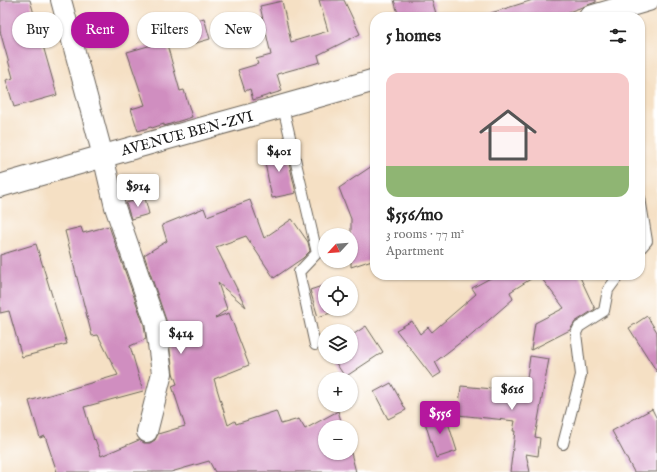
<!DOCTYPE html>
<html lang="en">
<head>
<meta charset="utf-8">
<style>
  body { margin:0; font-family:"IM FELL English",serif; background:#f2f2f2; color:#222; height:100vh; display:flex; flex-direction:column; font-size:15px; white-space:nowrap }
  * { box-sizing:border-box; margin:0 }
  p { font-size:13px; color:#767676 }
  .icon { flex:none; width:22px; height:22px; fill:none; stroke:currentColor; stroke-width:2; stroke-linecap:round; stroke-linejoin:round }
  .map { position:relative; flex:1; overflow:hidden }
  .side { position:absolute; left:370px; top:12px; width:275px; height:268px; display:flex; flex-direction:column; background:#fff; border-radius:16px; box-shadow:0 1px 3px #0004 }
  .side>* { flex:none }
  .hud { position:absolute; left:12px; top:12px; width:298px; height:36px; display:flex; gap:8px }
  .needle { width:26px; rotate:244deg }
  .fabs { position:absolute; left:318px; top:228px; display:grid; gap:8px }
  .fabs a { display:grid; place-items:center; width:40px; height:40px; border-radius:50%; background:#fff; box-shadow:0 1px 3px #0004; font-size:20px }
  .price { position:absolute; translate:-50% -34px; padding:0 9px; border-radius:4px; background:#fff; color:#222; font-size:13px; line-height:26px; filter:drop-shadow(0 1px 2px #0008) }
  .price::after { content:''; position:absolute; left:50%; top:24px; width:12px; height:9px; margin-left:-6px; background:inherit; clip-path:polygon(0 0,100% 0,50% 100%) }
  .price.on { background:#b5179e; color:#fff }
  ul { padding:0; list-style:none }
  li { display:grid; align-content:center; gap:8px; height:212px; padding:0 16px }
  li+li { border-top:1px solid #e0e0e0 }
  li span { display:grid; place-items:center; height:124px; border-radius:12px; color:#555 }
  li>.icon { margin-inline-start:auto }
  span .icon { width:72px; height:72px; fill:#fffc; stroke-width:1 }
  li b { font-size:17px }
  h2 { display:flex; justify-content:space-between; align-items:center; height:48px; padding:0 16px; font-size:17px }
  .chip { padding:0 14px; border-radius:18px; background:#fff; box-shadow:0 1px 3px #0004; font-size:14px; line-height:36px }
  .chip.on { background:#b5179e; color:#fff }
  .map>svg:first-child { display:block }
  .building { fill:#d08ec0 }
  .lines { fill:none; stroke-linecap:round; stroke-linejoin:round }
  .service-casing { stroke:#686157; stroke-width:12 }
  .minor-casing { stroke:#686157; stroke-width:22 }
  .tertiary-casing { stroke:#686157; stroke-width:24 }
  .service { stroke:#fff; stroke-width:10 }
  .minor { stroke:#fff; stroke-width:20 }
  .tertiary { stroke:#fff; stroke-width:22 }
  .labels { text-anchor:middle; stroke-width:3.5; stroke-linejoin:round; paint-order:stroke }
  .street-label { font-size:15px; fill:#1c1c1c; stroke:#fff }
</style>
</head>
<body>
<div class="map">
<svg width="657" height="472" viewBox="0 0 657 472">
  <rect width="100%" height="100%" fill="#fff"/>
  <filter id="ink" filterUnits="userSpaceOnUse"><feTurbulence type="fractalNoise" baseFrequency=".025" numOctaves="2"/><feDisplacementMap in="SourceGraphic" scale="8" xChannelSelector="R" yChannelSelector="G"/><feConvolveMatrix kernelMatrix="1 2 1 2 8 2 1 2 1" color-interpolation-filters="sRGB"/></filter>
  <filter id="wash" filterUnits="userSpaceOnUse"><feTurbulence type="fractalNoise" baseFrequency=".012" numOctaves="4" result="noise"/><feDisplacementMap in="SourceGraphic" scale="16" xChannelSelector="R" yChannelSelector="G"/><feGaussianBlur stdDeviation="0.9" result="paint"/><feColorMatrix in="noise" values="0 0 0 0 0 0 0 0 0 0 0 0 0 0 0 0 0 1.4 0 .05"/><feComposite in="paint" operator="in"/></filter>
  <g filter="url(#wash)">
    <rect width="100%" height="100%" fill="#f5e0c4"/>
    <g id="blocks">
      <!-- building -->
      <g class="building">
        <path d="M0,0H30L57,95L14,107L6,80L13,78L0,31Z"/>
        <path d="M319,0H344L360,34L318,55L320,62L277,74L282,91L253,100L250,89L245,91L238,70L258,64L256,59L271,55L260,6L282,1L291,42L328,31Z"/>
        <path d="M394,0H432L437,17H399Z"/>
        <path d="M533,0H596V2L555,17H491V13Z"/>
        <path d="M204,18L210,39L182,47L176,27Z"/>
        <path d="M166,41L180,91L184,90L192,117L164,126V124L152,128L151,127L138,131L131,109L145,105L127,52Z"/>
        <path d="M286,149L296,193L272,198L263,153Z"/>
        <path d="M375,164V259L351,267V219L339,188Z"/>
        <path d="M145,198L149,214L131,219L126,203Z"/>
        <path d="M250,200L264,238L292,219L308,242L310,251L303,258L274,278L246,236L216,247L246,307L218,283L227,309L215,318L229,313L249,365L214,379L228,425L235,421L236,424L276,411L281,424L299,419L305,429L338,411L343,427H325V453H351L356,472H215L209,461L171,472H57L45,436L40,438L29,401L118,375L98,335L92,336L65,231L81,227L83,233L109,226L144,325L146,339L130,346L143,391L84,407L94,440L95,439L101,456L139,440L144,443H150L155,440L158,434L185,426L172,386L177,384L173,373L166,320L144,255L167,241L162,225L204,208L207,216Z"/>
        <path d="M36,244L67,344L55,347L56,348L22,357L9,311L0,313V255Z"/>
        <path d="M496,275H537L510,292L513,299L466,340V338L435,362L441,373L433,378L396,330L412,321L420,334L428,327L432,332L476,294L472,288Z"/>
        <path d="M539,275H579L595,309L575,322L570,330L531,350L535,323L564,308Z"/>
        <path d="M325,285V309H343L318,317L310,290Z"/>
        <path d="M647,316L657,332V372L629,328Z"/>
        <path d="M366,326L383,352L345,377L332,357H351V336Z"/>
        <path d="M530,356L549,359L535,437L540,438L538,456L526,454L530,472H510L515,431H513L515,421L458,415L461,386L514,391L525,393Z"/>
        <path d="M391,383L406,410L388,419L374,392Z"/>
        <path d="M652,409L657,419V472H634L612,431Z"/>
        <path d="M445,413L457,451L436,458L424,419Z"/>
      </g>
    </g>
  </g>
  <g filter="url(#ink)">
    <use href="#blocks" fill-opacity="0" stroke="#686157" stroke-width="1"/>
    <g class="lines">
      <defs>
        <g id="service">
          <path d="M283,107L317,253L299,272L315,345"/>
          <path d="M640,198L647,241L640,249"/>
          <path d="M563,444L581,375L576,333L579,327L604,311L608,290L619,275"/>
        </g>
        <path id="minor" d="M61,0L103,156L115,207L155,322L162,373L147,432"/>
        <g id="tertiary">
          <path d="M590,17L648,0"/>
          <path d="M0,186C125,149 250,116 375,80"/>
        </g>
      </defs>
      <!-- service casing -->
      <use href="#service" class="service-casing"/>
      <!-- minor casing -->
      <use href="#minor" class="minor-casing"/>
      <!-- tertiary casing -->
      <use href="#tertiary" class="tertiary-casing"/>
      <!-- service -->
      <use href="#service" class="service"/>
      <!-- minor -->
      <use href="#minor" class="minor"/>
      <!-- tertiary -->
      <use href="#tertiary" class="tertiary"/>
    </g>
  </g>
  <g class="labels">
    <!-- street labels -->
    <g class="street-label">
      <text transform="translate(187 133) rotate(-15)" y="5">AVENUE BEN-ZVI</text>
    </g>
  </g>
</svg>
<div class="fabs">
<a><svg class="needle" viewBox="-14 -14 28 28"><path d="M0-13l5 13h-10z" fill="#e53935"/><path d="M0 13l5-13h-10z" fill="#767676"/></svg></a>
<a><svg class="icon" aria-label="locate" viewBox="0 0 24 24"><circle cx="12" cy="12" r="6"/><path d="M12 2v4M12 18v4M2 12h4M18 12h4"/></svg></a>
<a><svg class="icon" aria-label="layers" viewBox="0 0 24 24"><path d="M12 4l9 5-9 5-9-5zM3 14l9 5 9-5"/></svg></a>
<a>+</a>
<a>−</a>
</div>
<b class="price" style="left:279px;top:173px">$401</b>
<b class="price" style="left:138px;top:208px">$914</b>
<b class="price" style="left:181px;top:355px">$414</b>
<b class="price" style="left:512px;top:411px">$616</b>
<b class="price on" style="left:440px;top:435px">$556</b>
<div class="hud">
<a class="chip">Buy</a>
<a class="chip on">Rent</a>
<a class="chip">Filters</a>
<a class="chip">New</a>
</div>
<section class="side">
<h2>5 homes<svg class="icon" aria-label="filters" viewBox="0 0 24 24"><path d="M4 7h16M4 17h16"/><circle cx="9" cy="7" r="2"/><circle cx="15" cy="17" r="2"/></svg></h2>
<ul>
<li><span style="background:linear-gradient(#f6c9c9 75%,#8fb573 0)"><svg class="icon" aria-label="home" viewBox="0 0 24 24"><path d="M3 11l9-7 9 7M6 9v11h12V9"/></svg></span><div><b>$556/mo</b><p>3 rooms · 77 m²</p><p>Apartment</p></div></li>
</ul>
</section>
</div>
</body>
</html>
